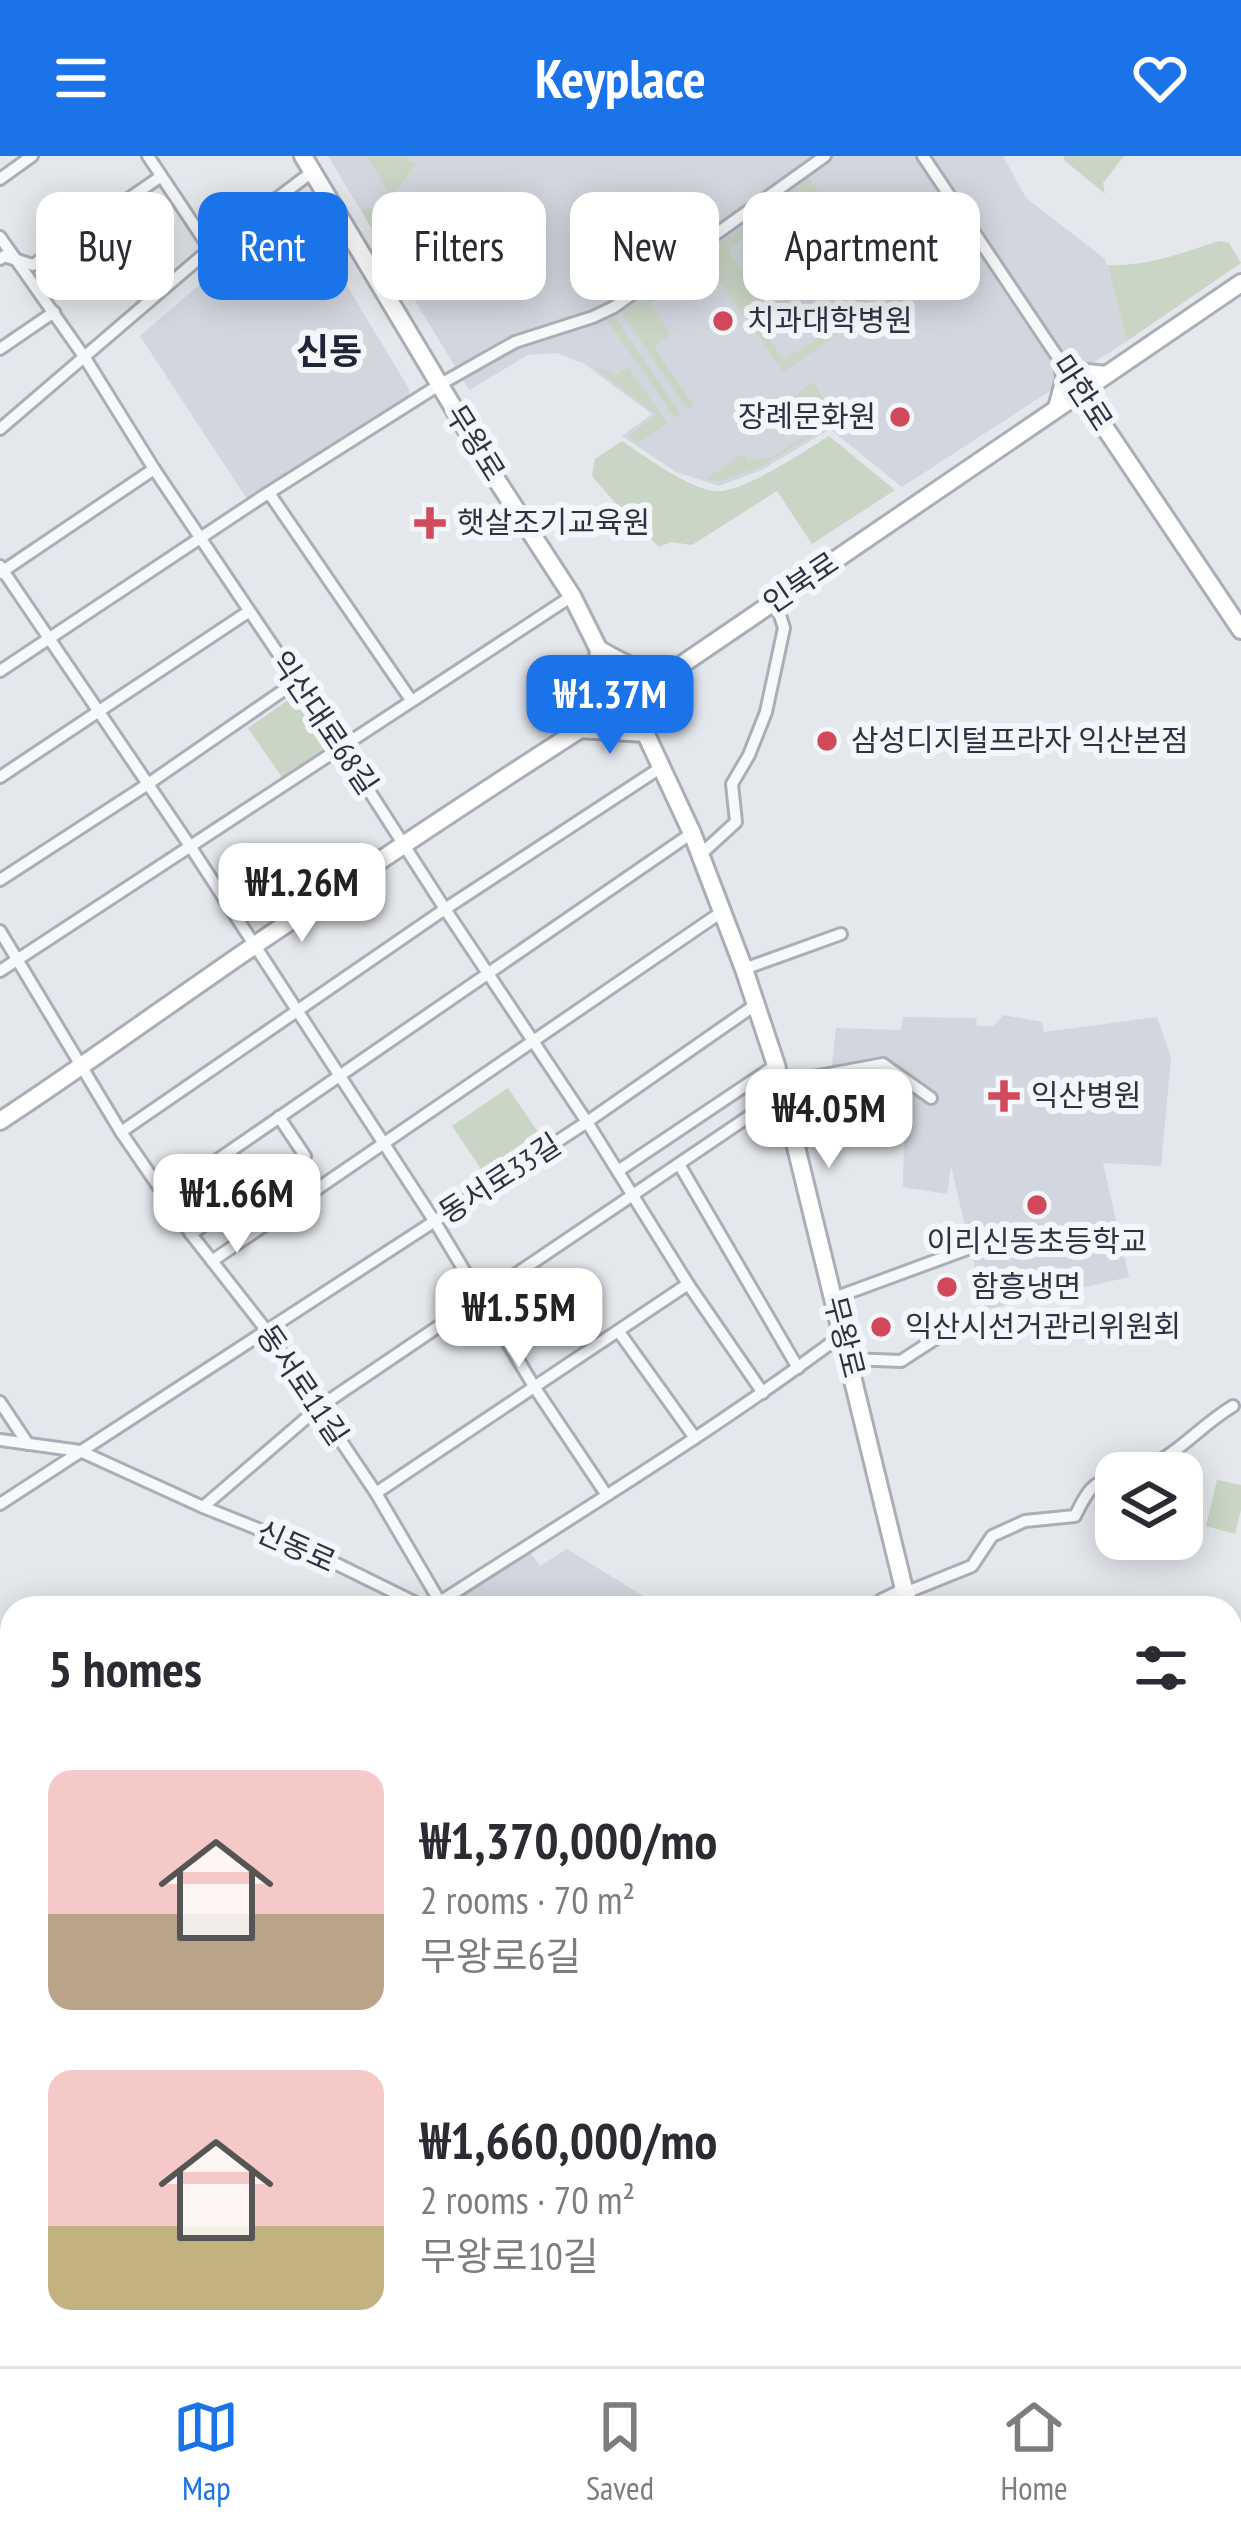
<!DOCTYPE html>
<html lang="en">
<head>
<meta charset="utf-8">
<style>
  body { margin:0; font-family:"PT Sans Narrow","Noto Sans KR",sans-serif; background:#f7f7f7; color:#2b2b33; height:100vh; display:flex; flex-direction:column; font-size:45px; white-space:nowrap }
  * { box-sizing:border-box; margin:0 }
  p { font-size:39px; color:#7c7c81 }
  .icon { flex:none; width:66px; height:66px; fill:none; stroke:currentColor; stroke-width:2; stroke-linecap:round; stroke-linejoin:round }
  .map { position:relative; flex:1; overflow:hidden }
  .sheet { position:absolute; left:0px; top:1440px; width:1242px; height:771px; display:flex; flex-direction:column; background:#fff; border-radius:36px 36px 0 0; box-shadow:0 6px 30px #0003 }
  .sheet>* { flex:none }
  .top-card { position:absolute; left:36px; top:36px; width:1170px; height:108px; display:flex; gap:24px }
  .tools { position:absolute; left:1095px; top:1296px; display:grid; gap:24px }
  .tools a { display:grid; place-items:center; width:108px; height:108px; border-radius:24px; background:#fff; box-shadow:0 6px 30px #0003; font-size:60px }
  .price { position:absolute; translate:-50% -102px; padding:0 27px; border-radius:24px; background:#fff; color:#222; font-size:39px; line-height:78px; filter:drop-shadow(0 3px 6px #0008) }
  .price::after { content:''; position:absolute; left:50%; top:72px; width:36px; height:27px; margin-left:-18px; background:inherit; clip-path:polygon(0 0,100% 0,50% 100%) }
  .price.active { background:#1a73e8; color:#fff }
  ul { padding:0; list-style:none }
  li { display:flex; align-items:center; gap:36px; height:300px; padding:0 48px }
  li span { display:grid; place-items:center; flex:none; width:336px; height:240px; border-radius:24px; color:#555 }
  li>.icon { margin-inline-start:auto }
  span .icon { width:144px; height:144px; fill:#fffc; stroke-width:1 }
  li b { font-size:51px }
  h2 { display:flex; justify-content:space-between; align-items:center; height:144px; padding:0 48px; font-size:51px }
  .chip { padding:0 42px; border-radius:24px; background:#fff; box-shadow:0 6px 30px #0003; font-size:42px; line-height:108px }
  .chip.active { background:#1a73e8; color:#fff }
  header { display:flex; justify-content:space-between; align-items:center; height:156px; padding:0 48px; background:#1a73e8; color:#fff; font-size:54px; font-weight:700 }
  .menu { display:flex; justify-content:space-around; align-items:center; height:168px; border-top:3px solid #e1e1e2; background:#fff; font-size:33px; color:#7c7c81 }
  .menu a { display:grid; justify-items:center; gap:6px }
  .menu .active { color:#1a73e8 }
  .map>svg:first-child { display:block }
  .built { fill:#d2d6de }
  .green { fill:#c9d6c5 }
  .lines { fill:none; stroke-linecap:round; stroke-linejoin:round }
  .street-casing { stroke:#a9aeb7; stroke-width:16 }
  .secondary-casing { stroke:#a9aeb7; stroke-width:22 }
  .street { stroke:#f7f8fa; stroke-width:10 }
  .secondary { stroke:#fff; stroke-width:16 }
  .poi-dot { fill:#d1495b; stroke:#f4f6f9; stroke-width:4.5 }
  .labels { text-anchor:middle; stroke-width:12; stroke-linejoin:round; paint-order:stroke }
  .poi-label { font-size:30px; fill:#2b3445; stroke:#f4f6f9; text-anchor:start }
  .street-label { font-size:30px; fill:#2b3445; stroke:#f4f6f9 }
  .quarter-label { font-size:36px; font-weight:bold; fill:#1d2536; stroke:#f4f6f9 }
</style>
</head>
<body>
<header><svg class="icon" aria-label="menu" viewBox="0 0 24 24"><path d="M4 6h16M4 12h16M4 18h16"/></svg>Keyplace<svg class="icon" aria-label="heart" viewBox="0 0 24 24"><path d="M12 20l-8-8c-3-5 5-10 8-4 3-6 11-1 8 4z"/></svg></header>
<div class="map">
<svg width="1241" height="2210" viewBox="0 0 1241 2210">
  <rect width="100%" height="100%" fill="#e4e7ec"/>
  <!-- built -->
  <g class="built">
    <path d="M328,0H1003L1026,42L1105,103L1127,185L902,331L830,273L762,314L719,330L676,316L622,280L652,258L583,207L557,197L528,199L469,234Z"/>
    <path d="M294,53L302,55L409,233V240L403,247L247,343L140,180L283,57Z"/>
    <path d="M1003,859L1042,866L1044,876L1157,861L1171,902L1161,1010L1103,1007L1129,1121L985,1154L951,1010L947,1038L903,1031L904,980L900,962L854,974L831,919L836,872L901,874L903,861L976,862L977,870H994Z"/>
    <path d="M528,1393L540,1410L567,1393L663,1452H419Z"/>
  </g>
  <!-- green -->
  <g class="green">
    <path d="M403,0L416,8L370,70L362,55L368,52L375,53L378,44L388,36L368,1Z"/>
    <path d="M1065,0H1124L1103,27L1105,38L1063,3Z"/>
    <path d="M809,22L822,41L789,64L776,45Z"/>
    <path d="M767,55L773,63L728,94L774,162L762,172L784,204L841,166L846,173L783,216L708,108L650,147L671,179L654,191L694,250L687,254L620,154Z"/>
    <path d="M1219,85L1229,87L1241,107L1127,185L1107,109C1146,111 1182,97 1219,85Z"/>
    <path d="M612,157L681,258L675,262L607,164L598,165L597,160Z"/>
    <path d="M593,210L616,219L628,211L667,267L639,287L628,280L656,259Z"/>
    <path d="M813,226L837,264L762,310L718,326L707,322L743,298L748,305L773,301L813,274L793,241Z"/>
    <path d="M829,280L895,334L812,388L777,335L692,389L671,386L659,391L625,358L592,320L595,303L622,285C644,299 694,338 721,335C750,332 803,296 829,280Z"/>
    <path d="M295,539L331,592L284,624L248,572Z"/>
    <path d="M508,932L546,988L490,1026L452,970Z"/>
    <path d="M1217,1324L1241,1329V1354L1235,1378L1206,1370Z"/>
    <path d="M640,2199H702L686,2210H648Z"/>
  </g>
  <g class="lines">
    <defs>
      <g id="street">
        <path d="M148,0L210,93"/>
        <path d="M923,0L1081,236"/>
        <path d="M0,23L32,0"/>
        <path d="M0,81L85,202L154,313L341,591L445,753L587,966L688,1128L763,1237"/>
        <path d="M0,103L4,100L33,109L160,21"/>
        <path d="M0,193L54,156"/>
        <path d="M0,273L210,93L312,16"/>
        <path d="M269,337L411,544"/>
        <path d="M0,410L190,690L435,1066L535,1232L606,1338"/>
        <path d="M0,417L154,313"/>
        <path d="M0,515L262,341L439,229L515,186L593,161L614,151L825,0"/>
        <path d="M0,621L248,456"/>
        <path d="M700,699L736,666L732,628L749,599L766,556L784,472L775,444"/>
        <path d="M0,724L148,628L297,525"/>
        <path d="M0,775L121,976L191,1078L267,1175L376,1337L440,1446"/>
        <path d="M744,813L841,778"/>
        <path d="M0,815L572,440"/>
        <path d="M780,927L883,908L931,942"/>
        <path d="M121,976L445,753L663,610"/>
        <path d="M679,1008L798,1212"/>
        <path d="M618,1015L776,909"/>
        <path d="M165,1040L692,677"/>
        <path d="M191,1078L305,1000L279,961"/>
        <path d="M212,1105L723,755"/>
        <path d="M834,1142L970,1092"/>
        <path d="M619,1176L695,1282"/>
        <path d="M850,1203L901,1205L938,1181"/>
        <path d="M0,1246L28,1288"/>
        <path d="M0,1284L80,1295L203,1351L296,1388L422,1450L440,1446C576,1358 714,1275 843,1178"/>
        <path d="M1128,1317C1176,1305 1193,1274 1233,1250"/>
        <path d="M376,1337L688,1128"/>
        <path d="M0,1348L587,966L755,849"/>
        <path d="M203,1351L318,1252L782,938"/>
        <path d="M905,1437L972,1410L992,1380L1025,1365L1075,1360C1086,1338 1091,1326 1116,1320"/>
        <path d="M876,1452L881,1444L904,1433"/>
        <path d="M1230,1732L1241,1718"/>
        <path d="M0,1780L12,1773"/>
        <path d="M1230,1978L1241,1986"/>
        <path d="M1230,2103L1241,2087"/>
        <path d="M312,2199L320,2210"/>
        <path d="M411,2199V2210"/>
        <path d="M555,2199L563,2210"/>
        <path d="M788,2199L796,2210"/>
        <path d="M861,2199L869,2210"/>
        <path d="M1013,2199L1020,2210"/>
        <path d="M572,2210L588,2199"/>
        <path d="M695,2210L711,2199"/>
        <path d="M820,2210L834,2199"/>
        <path d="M1157,2210L1164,2199"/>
      </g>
      <g id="secondary">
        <path d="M303,0L496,323L572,440L599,494L629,542L692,677L744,813L776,909L904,1433L911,1452"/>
        <path d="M1081,236L1241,474"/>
        <path d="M1057,252L1065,223L1064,211L1077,216L1106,219"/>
        <path d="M600,494C623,507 644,520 670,515"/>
        <path d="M578,572L595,532L599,494"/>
        <path d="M578,573L646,577"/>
        <path d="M0,965C87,908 170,847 255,789C393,695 532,602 674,514L1241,127"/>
        <path d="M1230,1638L1241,1624"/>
        <path d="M1230,1837L1241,1846"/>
        <path d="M457,2210L473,2199"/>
      </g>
    </defs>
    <!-- street casing -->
    <use href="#street" class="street-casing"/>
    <!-- secondary casing -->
    <use href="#secondary" class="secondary-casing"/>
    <!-- street -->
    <use href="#street" class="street"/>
    <!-- secondary -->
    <use href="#secondary" class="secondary"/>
  </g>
  <!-- markers -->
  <g class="poi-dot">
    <circle cx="723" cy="165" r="12"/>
    <circle cx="900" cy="261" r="12"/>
    <path d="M424 349h12v12h12v12h-12v12h-12v-12h-12v-12h12z"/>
    <circle cx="827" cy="585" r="12"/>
    <path d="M998 922h12v12h12v12h-12v12h-12v-12h-12v-12h12z"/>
    <circle cx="1037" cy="1049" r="12"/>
    <circle cx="947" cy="1131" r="12"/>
    <circle cx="881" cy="1171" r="12"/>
  </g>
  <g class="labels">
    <!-- poi labels -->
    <g class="poi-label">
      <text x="747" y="175">치과대학병원</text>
      <text x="876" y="271" text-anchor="end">장례문화원</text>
      <text x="457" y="377">햇살조기교육원</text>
      <text x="851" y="595">삼성디지털프라자 익산본점</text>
      <text x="1031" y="950">익산병원</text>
      <text x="1037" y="1096" text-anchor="middle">이리신동초등학교</text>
      <text x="971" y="1141">함흥냉면</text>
      <text x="905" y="1181">익산시선거관리위원회</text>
    </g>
    <!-- street labels -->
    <g class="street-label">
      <text transform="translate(1082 237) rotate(57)" y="10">마한로</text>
      <text transform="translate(475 287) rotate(58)" y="10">무왕로</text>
      <text transform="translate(801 427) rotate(-34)" y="10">인북로</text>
      <text transform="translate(324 567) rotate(56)" y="10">익산대로68길</text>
      <text transform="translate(500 1023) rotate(-33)" y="10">동서로33길</text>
      <text transform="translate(844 1181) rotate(76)" y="10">무왕로</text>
      <text transform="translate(302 1229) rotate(56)" y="10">동서로11길</text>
      <text transform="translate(296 1391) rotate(24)" y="10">신동로</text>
    </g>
    <!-- quarter labels -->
    <g class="quarter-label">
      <text x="329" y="208">신동</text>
    </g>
  </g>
</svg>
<div class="tools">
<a><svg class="icon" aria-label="layers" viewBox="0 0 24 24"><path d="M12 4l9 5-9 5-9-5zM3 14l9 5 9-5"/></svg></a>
</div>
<b class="price active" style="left:610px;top:601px">₩1.37M</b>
<b class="price" style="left:302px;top:789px">₩1.26M</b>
<b class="price" style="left:829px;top:1015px">₩4.05M</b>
<b class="price" style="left:237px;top:1100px">₩1.66M</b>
<b class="price" style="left:519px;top:1214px">₩1.55M</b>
<div class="top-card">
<a class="chip">Buy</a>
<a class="chip active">Rent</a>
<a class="chip">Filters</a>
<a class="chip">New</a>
<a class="chip">Apartment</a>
</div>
<section class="sheet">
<h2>5 homes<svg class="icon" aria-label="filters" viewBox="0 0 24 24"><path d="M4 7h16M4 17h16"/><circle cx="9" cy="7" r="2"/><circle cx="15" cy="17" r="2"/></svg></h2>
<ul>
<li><span style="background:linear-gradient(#f6c9c9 60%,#b9a48a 0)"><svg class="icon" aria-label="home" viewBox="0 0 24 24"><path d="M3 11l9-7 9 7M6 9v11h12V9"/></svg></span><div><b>₩1,370,000/mo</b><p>2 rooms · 70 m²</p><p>무왕로6길</p></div></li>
<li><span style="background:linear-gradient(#f6c9c9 65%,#c2b280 0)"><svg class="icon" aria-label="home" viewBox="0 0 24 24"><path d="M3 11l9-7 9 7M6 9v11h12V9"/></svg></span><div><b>₩1,660,000/mo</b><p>2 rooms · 70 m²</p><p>무왕로10길</p></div></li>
</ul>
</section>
</div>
<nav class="menu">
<a class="active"><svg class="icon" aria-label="map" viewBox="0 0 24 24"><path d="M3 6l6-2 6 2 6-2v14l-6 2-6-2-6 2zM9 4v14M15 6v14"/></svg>Map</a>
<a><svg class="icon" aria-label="saved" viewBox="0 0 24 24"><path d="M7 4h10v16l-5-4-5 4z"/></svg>Saved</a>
<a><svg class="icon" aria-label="home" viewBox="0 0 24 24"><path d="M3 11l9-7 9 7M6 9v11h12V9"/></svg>Home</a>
</nav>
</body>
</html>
